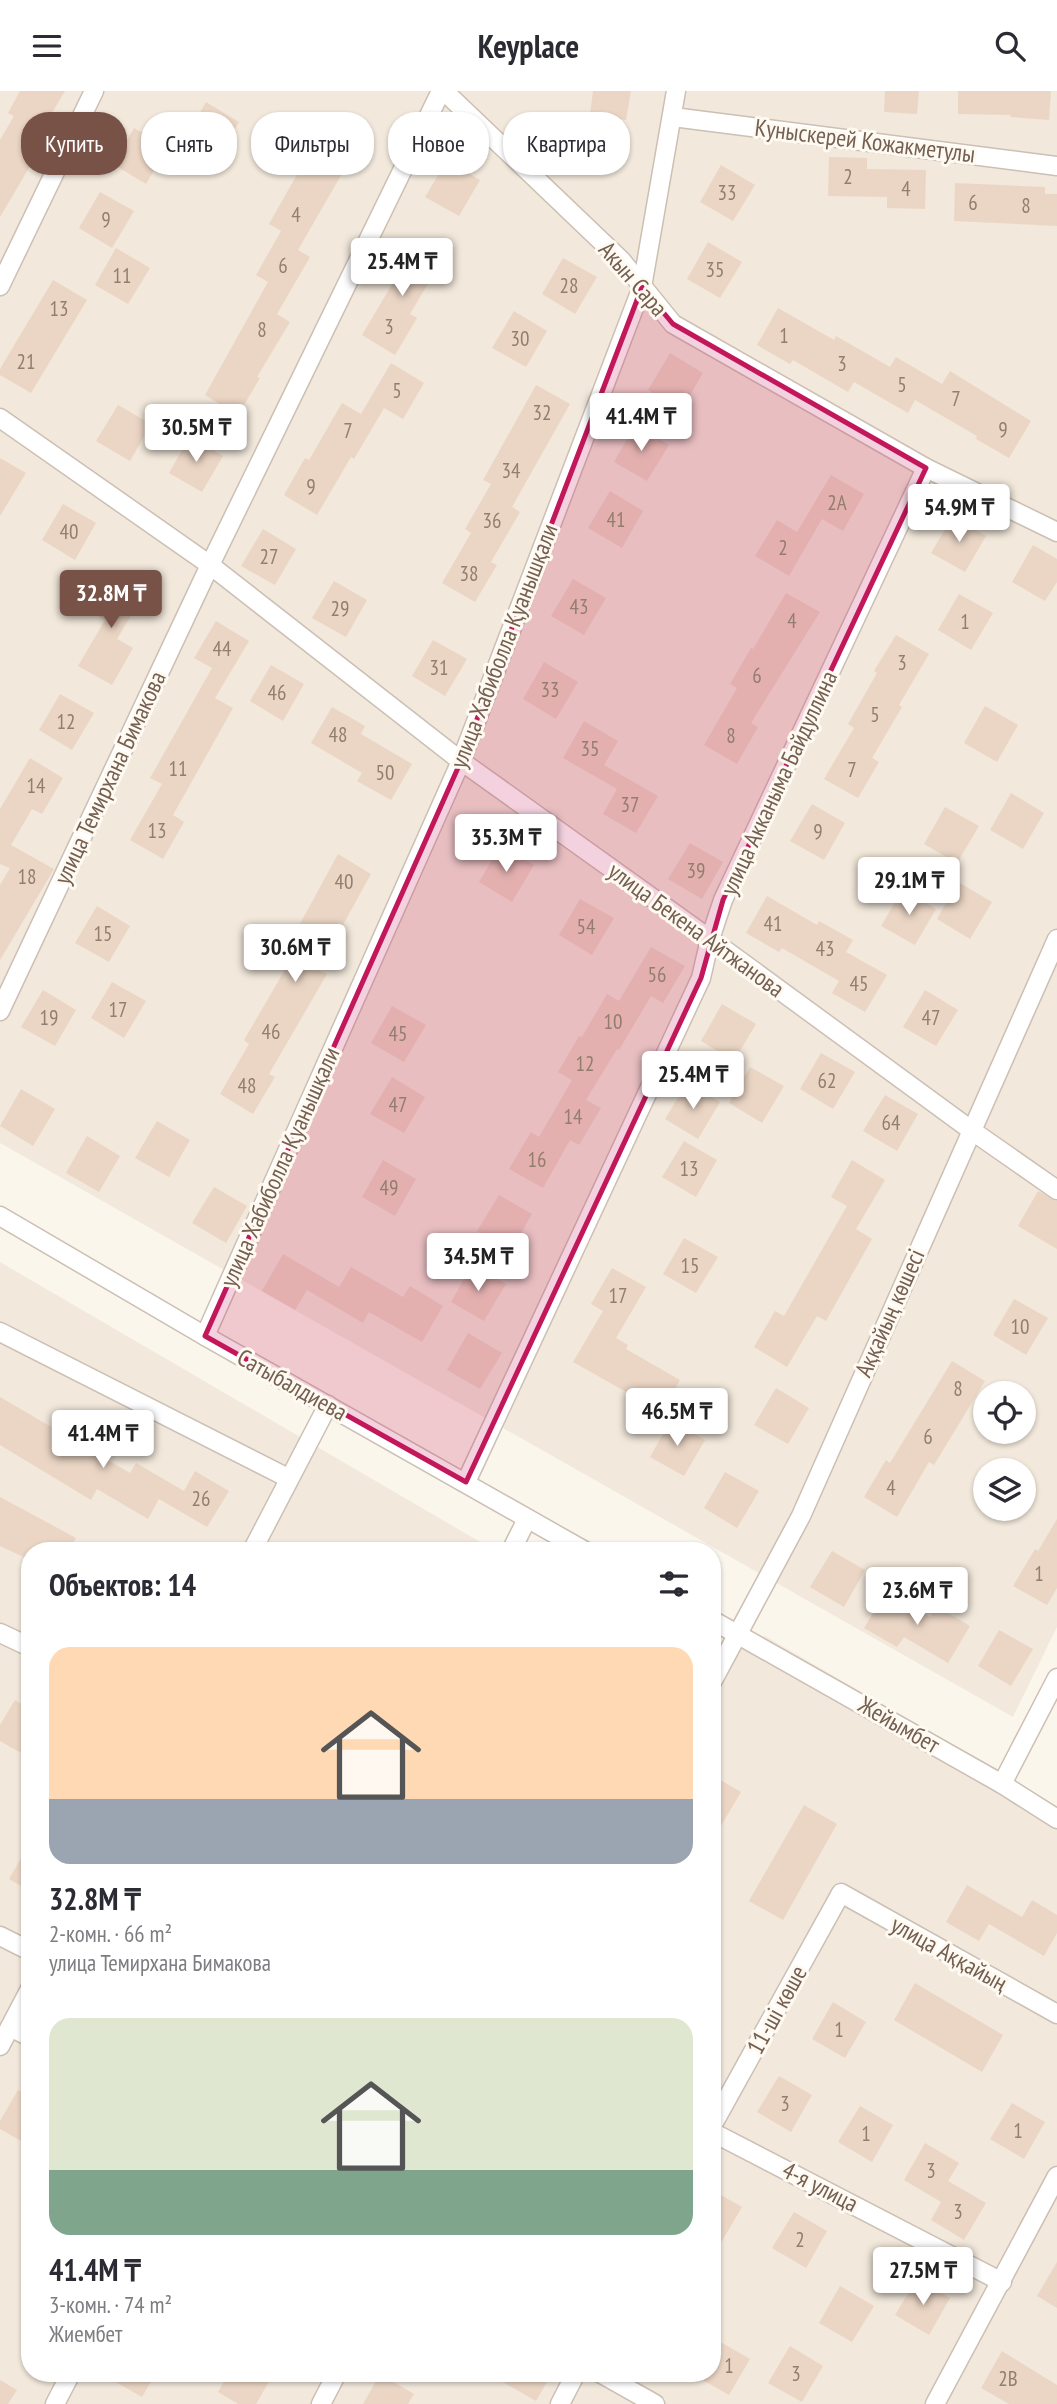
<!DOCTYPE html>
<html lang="ru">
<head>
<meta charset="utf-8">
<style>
  body { margin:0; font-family:"PT Sans Narrow",sans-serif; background:#f2f2f3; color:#2b2b33; height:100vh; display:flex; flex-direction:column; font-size:26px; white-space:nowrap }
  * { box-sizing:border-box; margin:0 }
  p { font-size:23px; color:#7c7c81 }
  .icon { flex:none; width:38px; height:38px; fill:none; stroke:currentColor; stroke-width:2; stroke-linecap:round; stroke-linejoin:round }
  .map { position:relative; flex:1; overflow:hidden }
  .side { position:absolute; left:21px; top:1451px; width:700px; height:840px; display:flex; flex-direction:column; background:#fff; border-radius:28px; box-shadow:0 2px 5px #0004 }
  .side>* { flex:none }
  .top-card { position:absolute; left:21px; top:21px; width:700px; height:63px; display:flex; gap:14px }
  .tools { position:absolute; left:973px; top:1290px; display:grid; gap:14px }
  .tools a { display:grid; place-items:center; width:63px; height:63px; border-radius:50%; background:#fff; box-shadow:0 2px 5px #0004; font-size:35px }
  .price { position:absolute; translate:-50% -60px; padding:0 16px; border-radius:7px; background:#fff; color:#222; font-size:23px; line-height:46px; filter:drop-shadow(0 2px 4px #0008) }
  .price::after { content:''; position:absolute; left:50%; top:42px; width:21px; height:16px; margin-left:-10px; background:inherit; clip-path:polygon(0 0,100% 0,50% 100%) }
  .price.active { background:#785147; color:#fff }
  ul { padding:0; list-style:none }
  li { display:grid; align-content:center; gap:14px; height:371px; padding:0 28px }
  li span { display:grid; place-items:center; height:217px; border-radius:21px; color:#555 }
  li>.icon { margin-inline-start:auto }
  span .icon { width:126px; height:126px; fill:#fffc; stroke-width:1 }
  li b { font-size:30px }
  h2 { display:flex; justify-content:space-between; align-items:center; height:84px; padding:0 28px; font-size:30px }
  .chip { padding:0 24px; border-radius:28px; background:#fff; box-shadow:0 2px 5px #0004; font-size:24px; line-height:63px }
  .chip.active { background:#785147; color:#fff }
  header { display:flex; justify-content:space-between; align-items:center; height:91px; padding:0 28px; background:#fff; font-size:32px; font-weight:700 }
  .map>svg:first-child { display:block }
  .residential { fill:#f2e8db; fill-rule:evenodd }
  .building { fill:#ebd6c5 }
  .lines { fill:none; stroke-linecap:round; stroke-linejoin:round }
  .street-casing { stroke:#ccbfb3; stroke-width:21 }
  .street { stroke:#fff; stroke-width:18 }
  .marked { fill:#c2185b; fill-opacity:0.2; stroke:#c2185b; stroke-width:5; stroke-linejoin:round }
  .labels { text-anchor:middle; stroke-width:6; stroke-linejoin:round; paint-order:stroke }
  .number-label { font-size:21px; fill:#927d6e }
  .street-label { font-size:24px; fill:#745f51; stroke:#fefaf2 }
</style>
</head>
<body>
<header><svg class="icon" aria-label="menu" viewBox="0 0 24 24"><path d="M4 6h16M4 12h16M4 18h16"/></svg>Keyplace<svg class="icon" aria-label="search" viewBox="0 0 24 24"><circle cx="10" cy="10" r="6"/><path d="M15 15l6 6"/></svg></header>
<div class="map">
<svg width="1057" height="2313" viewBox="0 0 1057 2313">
  <rect width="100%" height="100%" fill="#fbf6ec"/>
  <!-- residential -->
  <g class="residential">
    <path d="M0,0H1057V1536L1013,1626L0,1052ZM985,1302H1024V1340H985ZM985,1379H1024V1418H985Z"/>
    <path d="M0,1171L494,1459L30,1460V2282H712V1557L765,1545L1057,1715V2313H0Z"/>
  </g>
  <!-- building -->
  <g class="building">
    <path d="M20,0H65L36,49L43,53L0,126V49L14,25L8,22Z"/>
    <path d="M593,0H631L626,29L590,24Z"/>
    <path d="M885,0H919L917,23L884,21Z"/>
    <path d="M958,0H1051L1049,29L1010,26L1011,24L958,23Z"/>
    <path d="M206,11L239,31L218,67L185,48Z"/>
    <path d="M134,37L168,56L146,93L113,73Z"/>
    <path d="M317,48L351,67L298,159L310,166L277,223L290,231L257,286L260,287L238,324L205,304L268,191L256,184L281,140L269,133Z"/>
    <path d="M829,66L867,67V78L926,79L925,118L887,117V106L828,105Z"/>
    <path d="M447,69L480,89L459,125L425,106Z"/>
    <path d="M721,74L755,94L733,130L700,111Z"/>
    <path d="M955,92L1045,96V103H1057V135L954,130Z"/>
    <path d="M100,101L134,120L112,157L79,137Z"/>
    <path d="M409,149L442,169L410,223L417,227L395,264L362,244L394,190L388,186Z"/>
    <path d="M708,151L742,171L720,207L687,188Z"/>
    <path d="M116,157L150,177L128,213L95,194Z"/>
    <path d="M563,167L597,186L575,223L542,203Z"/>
    <path d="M53,189L87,209L31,302L0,284V278Z"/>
    <path d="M778,217L834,249L836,245L890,276L896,266L942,293L950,280L1031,330L1009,367L976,348L977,345L915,309L908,322L854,291L848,301L793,269L790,273L757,254Z"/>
    <path d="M514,220L547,240L526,276L492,257Z"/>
    <path d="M670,262L703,282L682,318L648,299Z"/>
    <path d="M391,272L424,292L403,328L384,317L354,368L351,366L317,424L284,404L305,367L309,369L342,312L361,323Z"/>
    <path d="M536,294L570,313L512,416L520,421L491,471L497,474L475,511L442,492L471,442L465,438L491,393L483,389Z"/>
    <path d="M118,314L151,333L130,370L96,350Z"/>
    <path d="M635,334L669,354L647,390L614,371Z"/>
    <path d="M190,345L223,365L202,401L169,382Z"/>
    <path d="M0,367L26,382L0,425Z"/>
    <path d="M831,384L864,403L843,440L822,428L789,485L755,465L777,429L797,441Z"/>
    <path d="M610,400L643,420L622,457L588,437Z"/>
    <path d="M63,413L96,432L75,469L42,449Z"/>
    <path d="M953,425L986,445L965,481L931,462Z"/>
    <path d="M263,438L296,458L275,494L241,475Z"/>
    <path d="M1033,454L1057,468V491L1045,510L1012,491Z"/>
    <path d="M110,484L144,503L117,548L133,557L112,594L78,575L105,529L89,520Z"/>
    <path d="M573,488L606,507L584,544L551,525Z"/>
    <path d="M334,490L367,509L346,546L312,527Z"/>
    <path d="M786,502L820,521L751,632L758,636L737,673L704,654L737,597L730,593L751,557L753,558Z"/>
    <path d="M959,503L993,522L971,559L938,539Z"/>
    <path d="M216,530L249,550L215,607L233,617L173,724L184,731L163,768L130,749L162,693L150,687L212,577L194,567Z"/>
    <path d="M896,544L929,563L899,614L902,616L872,667L879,671L858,707L824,688L854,637L848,633L877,582L874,580Z"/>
    <path d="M433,549L467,568L445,605L412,585Z"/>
    <path d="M544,571L578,591L556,628L523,608Z"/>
    <path d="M271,574L304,593L283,630L250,610Z"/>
    <path d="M60,603L94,622L72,659L39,639Z"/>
    <path d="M985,615L1018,634L997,671L964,652Z"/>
    <path d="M332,616L365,635L361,643L412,673L391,709L357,690L362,682L311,652Z"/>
    <path d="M584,630L618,650L604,674L658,705L636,742L603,723L617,698L563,667Z"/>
    <path d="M30,667L63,687L42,723L32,718L11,754L54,778L0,869V794L10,777L0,773V718Z"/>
    <path d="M1011,702L1044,722L1023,758L990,739Z"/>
    <path d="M812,713L845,732L824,769L790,750Z"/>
    <path d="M945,716L979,735L957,772L924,753Z"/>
    <path d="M690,752L723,771L702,808L668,788Z"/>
    <path d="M500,755L534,774L512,811L479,791Z"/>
    <path d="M338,763L371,783L318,879L327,883L269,983L275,986L253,1023L220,1003L249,953L244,949L297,858L289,853Z"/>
    <path d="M958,791L992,811L970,848L937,828Z"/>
    <path d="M903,798L936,818L915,854L881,835Z"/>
    <path d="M767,805L817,834L819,830L853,849L846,861L887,884L865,921L832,902L839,890L782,857L779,861L746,842Z"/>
    <path d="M580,808L614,827L592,864L559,844Z"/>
    <path d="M97,815L130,835L109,871L75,852Z"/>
    <path d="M651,856L685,875L663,912L651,905L619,959L617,958L586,1009L601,1017L579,1054L570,1049L543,1097L509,1078L531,1041L539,1046L572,989L558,981L579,945L582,946L607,903L619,910Z"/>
    <path d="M112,891L146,910L124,947L91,927Z"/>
    <path d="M43,899L76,919L55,955L21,936Z"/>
    <path d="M925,899L958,919L936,955L903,936Z"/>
    <path d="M722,913L756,933L734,970L701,950Z"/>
    <path d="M392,915L426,934L404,971L371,952Z"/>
    <path d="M821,962L855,981L833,1018L800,998Z"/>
    <path d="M750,976L784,995L762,1032L729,1012Z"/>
    <path d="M392,986L425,1006L404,1042L370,1023Z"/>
    <path d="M687,992L720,1011L698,1048L665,1028Z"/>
    <path d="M21,998L55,1018L33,1055L0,1035Z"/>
    <path d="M885,1004L918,1023L897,1060L863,1040Z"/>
    <path d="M157,1030L190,1049L169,1086L135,1067Z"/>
    <path d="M87,1045L120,1065L99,1101L66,1082Z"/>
    <path d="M684,1050L717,1069L696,1106L662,1086Z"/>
    <path d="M383,1069L416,1088L395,1125L362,1106Z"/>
    <path d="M852,1069L885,1089L856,1138L872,1148L826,1230L817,1225L787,1276L754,1256L775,1220L784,1225L847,1115L831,1106Z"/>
    <path d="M214,1096L247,1115L226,1152L192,1132Z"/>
    <path d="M1038,1100L1057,1110V1158L1018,1135Z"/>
    <path d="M499,1104L532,1123L511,1160L477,1140Z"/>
    <path d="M684,1147L718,1166L696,1202L663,1183Z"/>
    <path d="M283,1163L339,1196L351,1176L403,1206L410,1195L443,1215L422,1251L369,1221L363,1232L307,1199L295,1219L262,1200Z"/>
    <path d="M472,1174L506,1193L484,1230L451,1211Z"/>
    <path d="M612,1177L646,1196L616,1247L628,1254L626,1258L680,1289L659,1326L625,1307L628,1302L573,1271L603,1220L591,1213Z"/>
    <path d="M1014,1208L1048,1227L1026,1264L993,1244Z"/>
    <path d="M468,1242L502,1262L480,1298L447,1279Z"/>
    <path d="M952,1270L985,1290L934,1374L929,1371L897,1426L864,1406L886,1369L890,1372Z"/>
    <path d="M776,1297L809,1317L788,1353L754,1334Z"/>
    <path d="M0,1306L130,1382L136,1372L184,1400L195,1380L229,1400L207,1436L159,1408L148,1428L97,1398L91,1409L0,1354Z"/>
    <path d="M671,1329L705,1349L684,1385L650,1366Z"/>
    <path d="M725,1381L759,1400L737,1437L704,1417Z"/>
    <path d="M0,1406L76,1447L69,1460H30V1469L0,1455Z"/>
    <path d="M1057,1428V1497L1047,1514L1013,1495L1035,1458L1038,1460Z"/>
    <path d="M832,1460L865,1479L844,1516L810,1496Z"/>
    <path d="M886,1500L930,1526L936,1515L970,1535L948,1572L904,1546L897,1556L864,1537Z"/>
    <path d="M999,1539L1033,1558L1011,1595L978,1575Z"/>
    <path d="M15,1609L30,1618V1667L0,1650V1634Z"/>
    <path d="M712,1684L741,1701L712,1750Z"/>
    <path d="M804,1714L837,1733L783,1829L749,1810Z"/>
    <path d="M30,1752V1800L9,1788Z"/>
    <path d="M967,1794L1022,1826L1032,1809L1057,1824V1842L1044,1865L989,1833L979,1850L946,1831Z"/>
    <path d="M915,1892L1003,1944L982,1981L894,1929Z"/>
    <path d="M833,1911L866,1931L845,1967L812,1948Z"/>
    <path d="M779,1985L812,2004L791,2041L757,2021Z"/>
    <path d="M18,1999L30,2006V2055L0,2038V2030Z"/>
    <path d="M1012,2012L1045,2031L1024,2068L990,2048Z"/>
    <path d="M860,2015L893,2034L872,2071L838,2051Z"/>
    <path d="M925,2052L959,2072L948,2090L986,2112L964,2149L931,2129L941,2111L904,2089Z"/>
    <path d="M712,2099L742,2116L712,2167Z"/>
    <path d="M794,2121L827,2140L806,2177L772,2157Z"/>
    <path d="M1057,2171V2217L1037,2205Z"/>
    <path d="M917,2188L950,2207L929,2244L895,2224Z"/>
    <path d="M840,2195L874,2215L852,2251L819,2232Z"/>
    <path d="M717,2249L750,2268L729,2304L690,2282H712V2256Z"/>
    <path d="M790,2255L823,2275L802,2311L768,2292Z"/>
    <path d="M1002,2260L1057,2294V2313H1009L981,2297Z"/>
    <path d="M100,2282H156L142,2306Z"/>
    <path d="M229,2282H274L256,2313H238L218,2301Z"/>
    <path d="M487,2282H552L536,2310Z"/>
    <path d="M380,2283L414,2303L408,2313H363Z"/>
    <path d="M0,2289L17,2299L8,2313H0Z"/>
  </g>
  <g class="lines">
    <defs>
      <g id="street">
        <path d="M444,0L621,169L673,233L926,377L1057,441"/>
        <path d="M673,26L1057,75"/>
        <path d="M0,195L94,0"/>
        <path d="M0,327L210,474L461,670L710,848L971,1039L1057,1099"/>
        <path d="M0,920L210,474L441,0"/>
        <path d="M0,1125L205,1245L585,1460"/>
        <path d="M0,1241L288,1387"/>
        <path d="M205,1245L461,670L642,196L676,0"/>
        <path d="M466,1391L701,887L710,848L723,809L926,377"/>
        <path d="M252,1460L328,1314"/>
        <path d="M511,1460L527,1428"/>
        <path d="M712,1529L1002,1693L1057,1728"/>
        <path d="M0,1542L30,1556"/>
        <path d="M712,1591L801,1425L1057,848"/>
        <path d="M1002,1693L1057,1587"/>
        <path d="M0,1845L30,1860"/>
        <path d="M10,1936L30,1946"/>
        <path d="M0,1955L30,1898"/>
        <path d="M712,2035L841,1802L1057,1923"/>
        <path d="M712,2041L1002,2191"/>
        <path d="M600,2282L655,2313"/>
        <path d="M55,2313L71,2282"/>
        <path d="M321,2313L337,2282"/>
        <path d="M560,2313L576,2282"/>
        <path d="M935,2313L1057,2085"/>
      </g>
    </defs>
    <!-- street casing -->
    <use href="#street" class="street-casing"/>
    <!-- street -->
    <use href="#street" class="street"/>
  </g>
  <!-- marked area -->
  <path class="marked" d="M642,196L673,233L926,377L723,809L701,887L466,1391L205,1245L461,670Z"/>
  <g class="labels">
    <!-- number labels -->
    <g class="number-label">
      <text x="848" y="93">2</text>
      <text x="906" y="105">4</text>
      <text x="727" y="109">33</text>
      <text x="973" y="119">6</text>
      <text x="1026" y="122">8</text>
      <text x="296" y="131">4</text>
      <text x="106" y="136">9</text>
      <text x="283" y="182">6</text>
      <text x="715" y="186">35</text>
      <text x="122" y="192">11</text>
      <text x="569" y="202">28</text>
      <text x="59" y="225">13</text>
      <text x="389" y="243">3</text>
      <text x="262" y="246">8</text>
      <text x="784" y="252">1</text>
      <text x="520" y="255">30</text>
      <text x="26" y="278">21</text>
      <text x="842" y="280">3</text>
      <text x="902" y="301">5</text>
      <text x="397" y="307">5</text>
      <text x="956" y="315">7</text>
      <text x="542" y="329">32</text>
      <text x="1003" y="346">9</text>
      <text x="348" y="347">7</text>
      <text x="511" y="387">34</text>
      <text x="311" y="403">9</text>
      <text x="837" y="419">2А</text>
      <text x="616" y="436">41</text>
      <text x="492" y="437">36</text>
      <text x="69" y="448">40</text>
      <text x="783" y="464">2</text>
      <text x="269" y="473">27</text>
      <text x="469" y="490">38</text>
      <text x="579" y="523">43</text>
      <text x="340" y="525">29</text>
      <text x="792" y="537">4</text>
      <text x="965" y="538">1</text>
      <text x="222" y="565">44</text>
      <text x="902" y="579">3</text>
      <text x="439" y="584">31</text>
      <text x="757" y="592">6</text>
      <text x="550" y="606">33</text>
      <text x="277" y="609">46</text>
      <text x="875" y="631">5</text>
      <text x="66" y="638">12</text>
      <text x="338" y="651">48</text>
      <text x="731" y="652">8</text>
      <text x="590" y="665">35</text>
      <text x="178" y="685">11</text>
      <text x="852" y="686">7</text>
      <text x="385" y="689">50</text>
      <text x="36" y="702">14</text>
      <text x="630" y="721">37</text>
      <text x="157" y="747">13</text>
      <text x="818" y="748">9</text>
      <text x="696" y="787">39</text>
      <text x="27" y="793">18</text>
      <text x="344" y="798">40</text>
      <text x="773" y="840">41</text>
      <text x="586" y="843">54</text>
      <text x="103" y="850">15</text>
      <text x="825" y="865">43</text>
      <text x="657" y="891">56</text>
      <text x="859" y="900">45</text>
      <text x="118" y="926">17</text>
      <text x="49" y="934">19</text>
      <text x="931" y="934">47</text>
      <text x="613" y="938">10</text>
      <text x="271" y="948">46</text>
      <text x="398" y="950">45</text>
      <text x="585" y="980">12</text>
      <text x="827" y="997">62</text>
      <text x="247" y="1002">48</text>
      <text x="398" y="1021">47</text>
      <text x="573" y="1033">14</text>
      <text x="891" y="1039">64</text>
      <text x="537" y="1076">16</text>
      <text x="689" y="1085">13</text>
      <text x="389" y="1104">49</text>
      <text x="690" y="1182">15</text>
      <text x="618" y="1212">17</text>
      <text x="1020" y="1243">10</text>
      <text x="958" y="1305">8</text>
      <text x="928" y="1353">6</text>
      <text x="891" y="1404">4</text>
      <text x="201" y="1415">26</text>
      <text x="1039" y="1490">1</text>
      <text x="839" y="1946">1</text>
      <text x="785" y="2020">3</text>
      <text x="1018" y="2047">1</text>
      <text x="866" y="2050">1</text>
      <text x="931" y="2087">3</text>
      <text x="958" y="2128">3</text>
      <text x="800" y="2156">2</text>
      <text x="729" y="2282">1</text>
      <text x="796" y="2290">3</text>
      <text x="1008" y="2295">2В</text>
    </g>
    <!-- street labels -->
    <g class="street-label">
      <text transform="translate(865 50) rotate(7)" y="8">Куныскерей Кожакметулы</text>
      <text transform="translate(633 188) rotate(49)" y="8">Акын Сара</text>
      <text transform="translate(504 555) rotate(-69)" y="8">улица Хабиболла Қуанышқали</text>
      <text transform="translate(110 687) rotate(-65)" y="8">улица Темирхана Бимакова</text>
      <text transform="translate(779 692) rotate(-65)" y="8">улица Акканыма Байдуллина</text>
      <text transform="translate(696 839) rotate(36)" y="8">улица Бекена Айтжанова</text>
      <text transform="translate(280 1076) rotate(-66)" y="8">улица Хабиболла Қуанышқали</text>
      <text transform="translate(890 1222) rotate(-66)" y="8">Аққайың көшесі</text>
      <text transform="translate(292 1294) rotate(29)" y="8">Сатыбалдиева</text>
      <text transform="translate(899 1634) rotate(30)" y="8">Жейымбет</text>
      <text transform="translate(949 1863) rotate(29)" y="8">улица Аққайың</text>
      <text transform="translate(777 1919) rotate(-61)" y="8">11-ші көше</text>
      <text transform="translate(820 2096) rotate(27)" y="8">4-я улица</text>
    </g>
  </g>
</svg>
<div class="tools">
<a><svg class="icon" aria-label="locate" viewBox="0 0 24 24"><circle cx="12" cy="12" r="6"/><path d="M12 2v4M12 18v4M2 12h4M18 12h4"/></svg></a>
<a><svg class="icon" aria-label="layers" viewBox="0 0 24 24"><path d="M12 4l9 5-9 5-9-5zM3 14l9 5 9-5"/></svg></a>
</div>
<b class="price" style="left:402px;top:207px">25.4M ₸</b>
<b class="price" style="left:641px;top:362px">41.4M ₸</b>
<b class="price" style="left:196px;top:373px">30.5M ₸</b>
<b class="price" style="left:959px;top:453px">54.9M ₸</b>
<b class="price active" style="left:111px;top:539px">32.8M ₸</b>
<b class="price" style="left:506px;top:783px">35.3M ₸</b>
<b class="price" style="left:909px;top:826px">29.1M ₸</b>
<b class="price" style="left:295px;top:893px">30.6M ₸</b>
<b class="price" style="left:693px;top:1020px">25.4M ₸</b>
<b class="price" style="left:478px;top:1202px">34.5M ₸</b>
<b class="price" style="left:677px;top:1357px">46.5M ₸</b>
<b class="price" style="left:103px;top:1379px">41.4M ₸</b>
<b class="price" style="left:917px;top:1536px">23.6M ₸</b>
<b class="price" style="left:923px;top:2216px">27.5M ₸</b>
<div class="top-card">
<a class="chip active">Купить</a>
<a class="chip">Снять</a>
<a class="chip">Фильтры</a>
<a class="chip">Новое</a>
<a class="chip">Квартира</a>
</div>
<section class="side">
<h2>Объектов: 14<svg class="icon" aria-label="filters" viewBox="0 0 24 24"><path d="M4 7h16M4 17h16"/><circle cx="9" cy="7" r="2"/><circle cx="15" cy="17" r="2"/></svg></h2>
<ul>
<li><span style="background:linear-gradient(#ffd9b3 70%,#9aa5b1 0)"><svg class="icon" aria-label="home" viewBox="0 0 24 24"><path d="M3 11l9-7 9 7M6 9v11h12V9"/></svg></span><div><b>32.8M ₸</b><p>2-комн. · 66 m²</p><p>улица Темирхана Бимакова</p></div></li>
<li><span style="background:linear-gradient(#dfe7d0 70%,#7fa58c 0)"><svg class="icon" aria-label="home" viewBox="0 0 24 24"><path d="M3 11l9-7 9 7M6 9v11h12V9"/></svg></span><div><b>41.4M ₸</b><p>3-комн. · 74 m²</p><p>Жиембет</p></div></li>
</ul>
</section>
</div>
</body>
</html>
